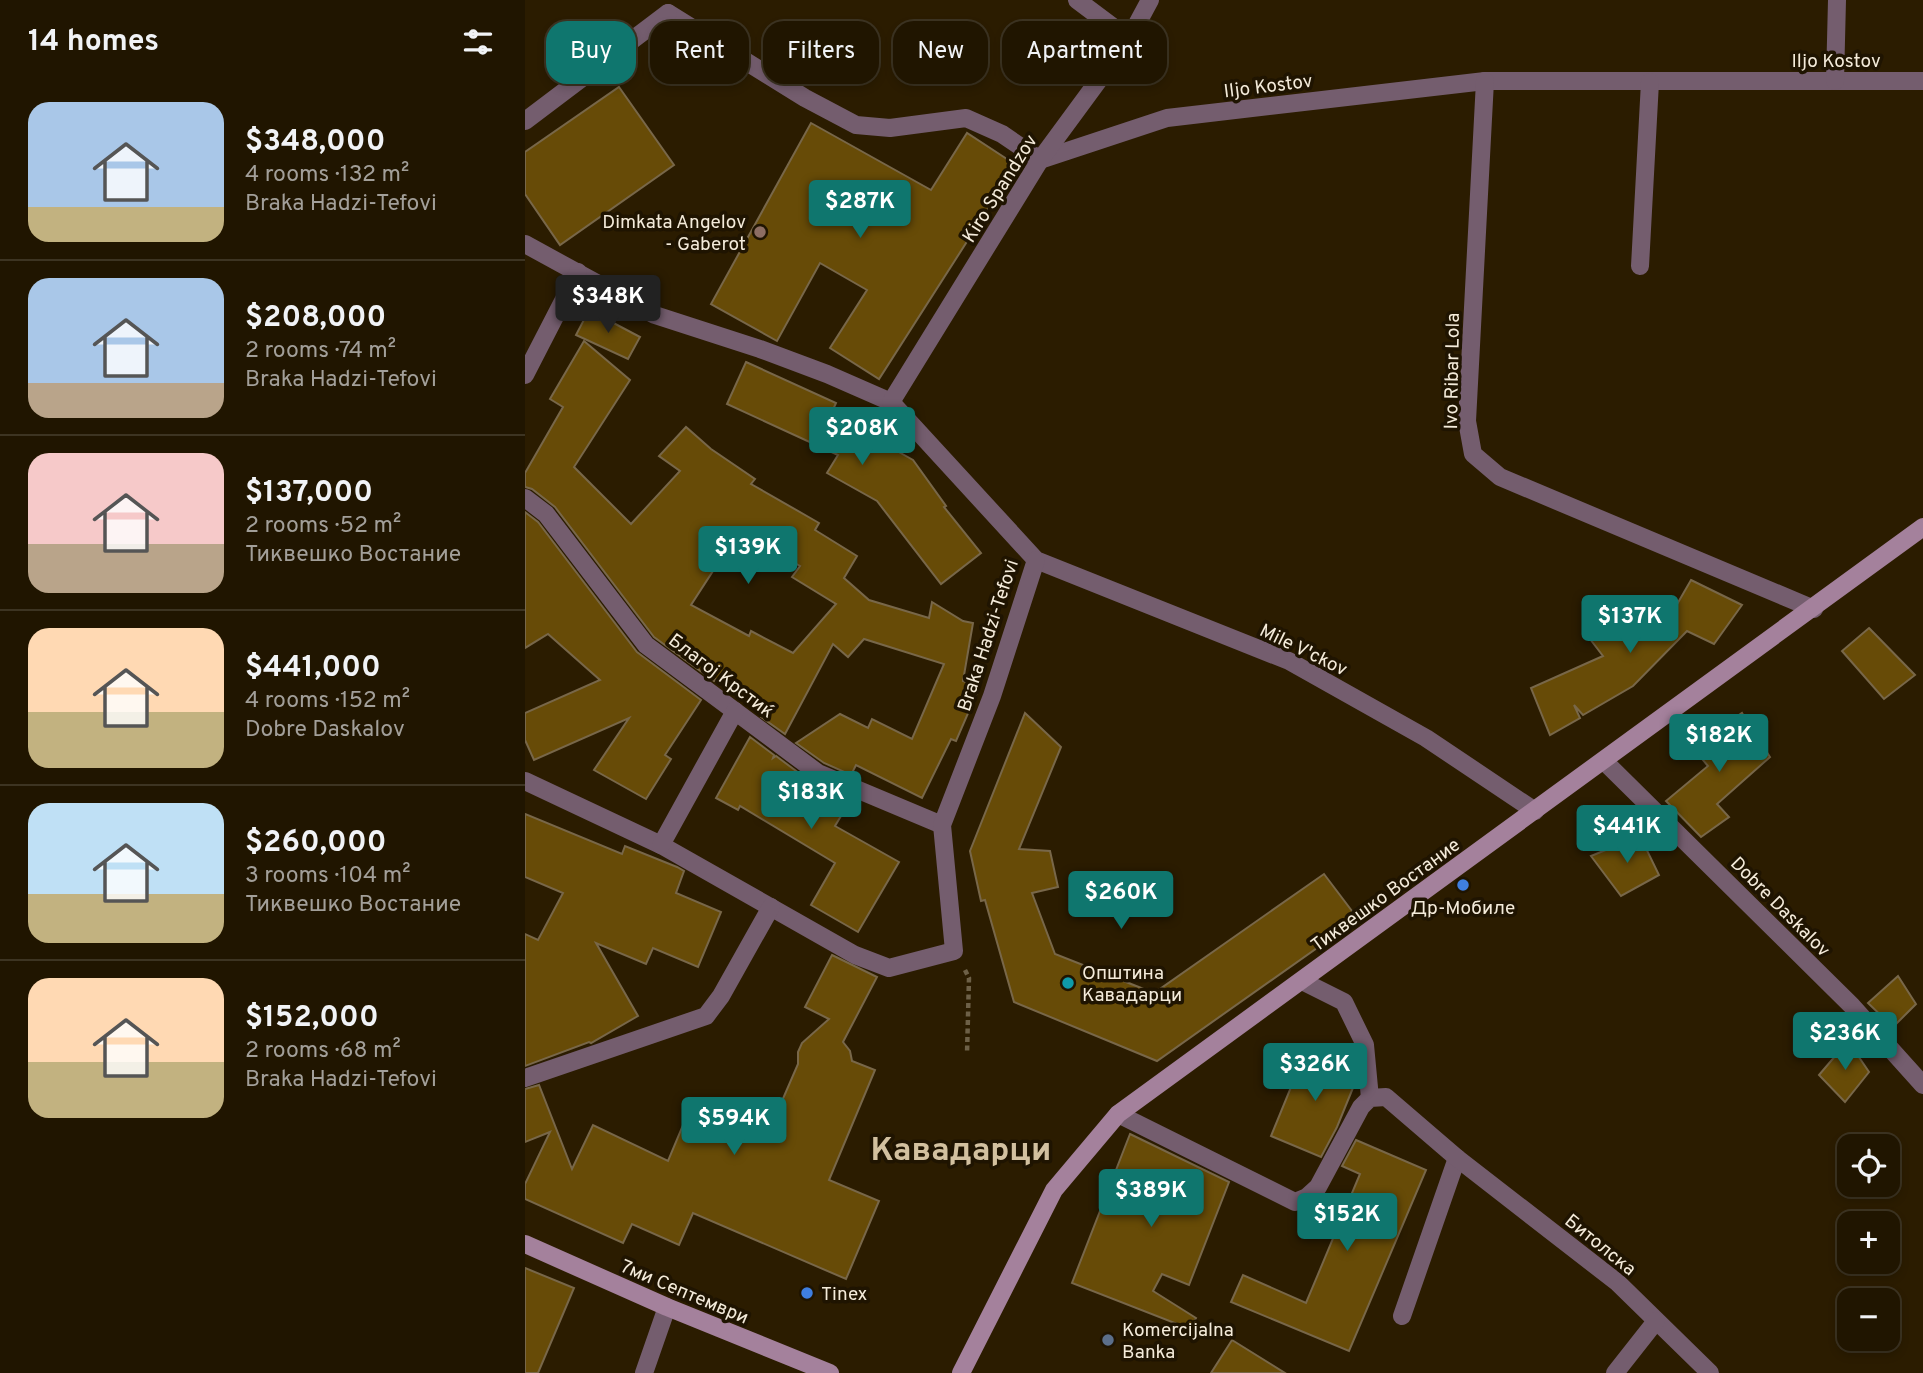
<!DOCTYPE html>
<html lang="en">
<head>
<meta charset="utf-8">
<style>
  body { margin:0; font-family:Overpass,sans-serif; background:#281e0a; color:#f1f3f6; height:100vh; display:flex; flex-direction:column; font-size:26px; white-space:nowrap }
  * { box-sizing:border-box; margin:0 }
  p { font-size:23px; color:#a29f99 }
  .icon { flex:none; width:38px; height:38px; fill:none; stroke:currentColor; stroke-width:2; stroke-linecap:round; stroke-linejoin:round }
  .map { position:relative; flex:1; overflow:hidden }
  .panel { display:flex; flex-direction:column; background:#201500; width:525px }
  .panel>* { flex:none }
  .guide { position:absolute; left:21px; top:21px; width:665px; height:63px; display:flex; gap:14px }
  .buttons { position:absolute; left:1312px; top:1134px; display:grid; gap:14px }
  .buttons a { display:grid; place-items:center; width:63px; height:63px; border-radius:14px; background:#201500; box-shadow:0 4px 10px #0003,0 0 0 2px #3d3422; font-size:35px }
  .price { position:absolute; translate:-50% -60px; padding:0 16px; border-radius:7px; background:#0f766e; color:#fff; font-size:23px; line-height:46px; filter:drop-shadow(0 2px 4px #0008) }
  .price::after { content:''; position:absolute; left:50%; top:42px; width:21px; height:16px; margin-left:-10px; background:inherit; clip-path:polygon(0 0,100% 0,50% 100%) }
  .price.current { background:#222; color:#fff }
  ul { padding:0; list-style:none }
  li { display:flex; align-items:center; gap:21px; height:175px; padding:0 28px }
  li+li { border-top:2px solid #3d3422 }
  li span { display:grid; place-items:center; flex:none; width:196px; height:140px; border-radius:21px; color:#555 }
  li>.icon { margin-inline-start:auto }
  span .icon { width:84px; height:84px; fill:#fffc; stroke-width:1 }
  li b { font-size:30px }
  h2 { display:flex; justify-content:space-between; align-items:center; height:84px; padding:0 28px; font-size:30px }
  .pill { padding:0 24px; border-radius:21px; background:#201500; box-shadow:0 4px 10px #0003,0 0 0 2px #3d3422; font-size:24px; line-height:63px }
  .pill.current { background:#0f766e; color:#fff }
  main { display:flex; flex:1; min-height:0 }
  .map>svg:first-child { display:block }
  .building { fill:#674b07; stroke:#786749; stroke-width:2; fill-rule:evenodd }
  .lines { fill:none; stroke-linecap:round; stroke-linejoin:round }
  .path { stroke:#6d6047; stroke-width:4.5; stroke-dasharray:5 3.5; stroke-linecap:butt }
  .lane { stroke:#745d6e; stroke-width:18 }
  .street { stroke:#745d6e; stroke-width:18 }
  .secondary { stroke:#a4819c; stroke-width:18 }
  .education-dot { fill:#8d6e63; stroke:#1f1401; stroke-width:2.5 }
  .shop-dot { fill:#3f7fe0; stroke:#1f1401; stroke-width:2.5 }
  .culture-dot { fill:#0f9aa8; stroke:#1f1401; stroke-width:2.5 }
  .service-dot { fill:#5c6f8a; stroke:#1f1401; stroke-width:2.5 }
  .labels { text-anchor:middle; stroke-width:7; stroke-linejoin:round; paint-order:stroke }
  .street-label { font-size:19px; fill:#f4ebda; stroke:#1f1401 }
  .poi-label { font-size:19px; fill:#f4ebda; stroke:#1f1401; text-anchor:start }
  .town-label { font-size:33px; font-weight:bold; fill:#d2c09f; stroke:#1f1401 }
</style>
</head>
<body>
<main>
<section class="panel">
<h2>14 homes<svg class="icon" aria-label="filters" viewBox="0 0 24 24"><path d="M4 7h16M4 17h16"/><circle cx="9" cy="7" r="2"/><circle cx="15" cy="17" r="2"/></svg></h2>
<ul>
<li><span style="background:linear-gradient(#a9c7e8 75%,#c2b280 0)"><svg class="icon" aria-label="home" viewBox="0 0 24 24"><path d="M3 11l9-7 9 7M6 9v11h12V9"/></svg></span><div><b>$348,000</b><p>4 rooms · 132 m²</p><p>Braka Hadzi-Tefovi</p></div></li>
<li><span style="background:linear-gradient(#a9c7e8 75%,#b9a48a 0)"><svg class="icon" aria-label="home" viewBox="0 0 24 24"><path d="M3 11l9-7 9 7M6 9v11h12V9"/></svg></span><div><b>$208,000</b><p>2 rooms · 74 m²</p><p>Braka Hadzi-Tefovi</p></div></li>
<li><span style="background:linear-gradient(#f6c9c9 65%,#b9a48a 0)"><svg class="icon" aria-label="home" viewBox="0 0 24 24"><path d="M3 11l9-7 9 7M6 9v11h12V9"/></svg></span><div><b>$137,000</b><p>2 rooms · 52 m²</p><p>Тиквешко Востание</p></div></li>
<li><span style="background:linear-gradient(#ffd9b3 60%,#c2b280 0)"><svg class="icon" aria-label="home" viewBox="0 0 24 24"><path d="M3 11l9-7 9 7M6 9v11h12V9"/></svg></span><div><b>$441,000</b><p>4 rooms · 152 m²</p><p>Dobre Daskalov</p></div></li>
<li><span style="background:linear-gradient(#bfe0f5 65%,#c2b280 0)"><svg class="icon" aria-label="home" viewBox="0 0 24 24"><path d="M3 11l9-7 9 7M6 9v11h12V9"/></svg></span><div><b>$260,000</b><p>3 rooms · 104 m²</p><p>Тиквешко Востание</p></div></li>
<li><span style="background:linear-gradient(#ffd9b3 60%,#c2b280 0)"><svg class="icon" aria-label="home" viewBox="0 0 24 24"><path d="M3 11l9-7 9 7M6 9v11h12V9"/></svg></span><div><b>$152,000</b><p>2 rooms · 68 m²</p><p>Braka Hadzi-Tefovi</p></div></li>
</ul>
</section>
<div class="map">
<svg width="1398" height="1373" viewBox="0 0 1398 1373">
  <rect width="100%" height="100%" fill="#2b1c00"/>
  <!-- building -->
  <g class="building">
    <path d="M94,87L149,165L35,245L0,194V152Z"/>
    <path d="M286,123L406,190L442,133L491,165L354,379L305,348L342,290L295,263L252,341L186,304Z"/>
    <path d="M64,310L115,337L103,359L51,335Z"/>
    <path d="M59,341L105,380L49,467L106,524L155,471L134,456L161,427L186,449L230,479L226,484L294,523L290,530L332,556L319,578L344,600L404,618L407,602L438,621L448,623L438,681L454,688L431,741L426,739L397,798L331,765L326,775L299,763L271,743L315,714L343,728L347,719L387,739L419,664L339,639L323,657L308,644L260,734L236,717L243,706L191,679L189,681L129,637L30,507L7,489L0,487V473L38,407L25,399ZM218,533L275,566L267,577L311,604L268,653L226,631L224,636L166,605L201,551L204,553Z"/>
    <path d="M221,362L311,403L306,414L388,460L421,506L419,507L456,553L416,584L352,501L302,473L313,455L202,404Z"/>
    <path d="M0,512L13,522L112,652L176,700L140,755L146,759L121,799L69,770L104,718L9,760L0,740V713L75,680L23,634L0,648Z"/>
    <path d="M1166,580L1217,605L1189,644L1162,631L1108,686L1058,715L1049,705L1055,718L1025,735L1006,688L1078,656L1062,635L1111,606L1132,639Z"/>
    <path d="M1344,628L1390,675L1359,699L1317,651Z"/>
    <path d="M500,713L536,747L494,849L525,851L533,887L507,893L530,954L629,993L799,874L833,919L632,1061L489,1002L460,900L456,901L445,851Z"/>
    <path d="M1217,713L1245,757L1192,804L1204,817L1176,837L1141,801L1183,766L1167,747Z"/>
    <path d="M225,737L249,755L248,758L251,756L286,782L317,795L312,806L319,811L310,826L374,862L333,932L286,905L310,863L215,806L213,810L191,798Z"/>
    <path d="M0,814L97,854L100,846L152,867L159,871L151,893L196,912L173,967L128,948L121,964L71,943L113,1016L66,1043L64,1042L0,1066V934L13,940L38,893L0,877Z"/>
    <path d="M1115,836L1134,875L1096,896L1066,856Z"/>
    <path d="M307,955L352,977L318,1042L325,1051L327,1061L350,1070L304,1180L354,1201L321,1279L168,1213L154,1245L107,1224L98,1243L0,1199V1184L25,1132L0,1142V1089L14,1085L47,1169L68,1125L143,1161L166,1106L241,1138L273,1064V1052L277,1043L304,1019L280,1007Z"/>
    <path d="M1373,976L1391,1004L1368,1027L1343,1003Z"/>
    <path d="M1323,1041L1344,1072L1320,1102L1294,1075Z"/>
    <path d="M782,1048L831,1070L832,1078L812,1127L796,1157L746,1136Z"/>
    <path d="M605,1134L704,1182L664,1285L637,1274L628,1291L671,1318L665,1329L547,1283Z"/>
    <path d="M831,1140L901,1170L824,1351L706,1302L718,1275L781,1303L835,1174L817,1166Z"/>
    <path d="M0,1268L49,1288L13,1373H0Z"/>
    <path d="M707,1340L760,1373H686Z"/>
  </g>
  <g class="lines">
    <!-- path -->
    <path class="path" d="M440,970L444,978L442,1054"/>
    <!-- lane -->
    <path class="lane" d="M877,1316L932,1158"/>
    <!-- street -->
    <g class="street">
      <path d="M552,0L604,39"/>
      <path d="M143,13L280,98L331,125L365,128L441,118L477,134L515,160L642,118L960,81H1398"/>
      <path d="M960,81L942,421L948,454L975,477L1289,609"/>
      <path d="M1310,81L1312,0"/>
      <path d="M0,121L143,13"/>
      <path d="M0,244L130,315L235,349L302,374L366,402L511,560L764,661L901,738L1010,811"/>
      <path d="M1115,266L1125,82"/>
      <path d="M0,375L53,272"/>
      <path d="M366,402L515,160L604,39L625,0"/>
      <path d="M0,498L21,514L121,645L293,773L417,825"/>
      <path d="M1079,761L1327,1006L1398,1085"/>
      <path d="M0,781L136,845L330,955L364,968L429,951L417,825L467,696L511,560"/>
      <path d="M136,845L210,711"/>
      <path d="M777,981L819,1002L840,1045L845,1098"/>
      <path d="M0,1078L181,1016L196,996L246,907"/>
      <path d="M593,1114L770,1202L782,1197L793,1187L836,1107L845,1098L861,1097L932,1158L1093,1283L1185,1373"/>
      <path d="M119,1373L142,1307"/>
      <path d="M1090,1373L1131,1321"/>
    </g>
    <!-- secondary -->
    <g class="secondary">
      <path d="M0,1244L142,1307L305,1373"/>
      <path d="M436,1373L529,1190L593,1114L1398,527"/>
    </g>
  </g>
  <!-- markers -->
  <circle class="education-dot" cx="235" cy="232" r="7"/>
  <g class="shop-dot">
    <circle cx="938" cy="885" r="7"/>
    <circle cx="282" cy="1293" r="7"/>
  </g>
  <circle class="culture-dot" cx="543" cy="983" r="7"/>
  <circle class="service-dot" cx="583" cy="1340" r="7"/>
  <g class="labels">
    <!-- street labels -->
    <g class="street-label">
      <text x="1311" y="67">Iljo Kostov</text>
      <text transform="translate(743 85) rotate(-7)" y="7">Iljo Kostov</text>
      <text transform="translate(474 188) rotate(-58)" y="7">Kiro Spandzov</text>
      <text transform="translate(926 371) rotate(-89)" y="7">Ivo Ribar Lola</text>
      <text transform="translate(462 635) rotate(-72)" y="7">Braka Hadzi-Tefovi</text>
      <text transform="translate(779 649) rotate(26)" y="7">Mile V'ckov</text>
      <text transform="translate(197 675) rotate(37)" y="7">Благој Крстиќ</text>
      <text transform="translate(860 894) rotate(-36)" y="7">Тиквешко Востание</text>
      <text transform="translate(1256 906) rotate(45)" y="7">Dobre Daskalov</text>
      <text transform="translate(1076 1244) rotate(39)" y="7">Битолска</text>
      <text transform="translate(160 1291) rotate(23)" y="7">7ми Септември</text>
    </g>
    <!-- poi labels -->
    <g class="poi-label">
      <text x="221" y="228" text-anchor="end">Dimkata Angelov<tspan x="221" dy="22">- Gaberot</tspan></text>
      <text x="938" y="914" text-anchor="middle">Др-Мобиле</text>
      <text x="557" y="979">Општина<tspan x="557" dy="22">Кавадарци</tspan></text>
      <text x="296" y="1300">Tinex</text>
      <text x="597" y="1336">Komercijalna<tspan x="597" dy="22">Banka</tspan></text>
    </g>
    <!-- town labels -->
    <g class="town-label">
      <text x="436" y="1160">Кавадарци</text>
    </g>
  </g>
</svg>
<div class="buttons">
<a><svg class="icon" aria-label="locate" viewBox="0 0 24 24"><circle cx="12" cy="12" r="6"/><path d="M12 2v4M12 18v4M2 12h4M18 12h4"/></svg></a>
<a>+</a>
<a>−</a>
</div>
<b class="price" style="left:335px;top:240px">$287K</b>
<b class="price current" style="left:83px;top:335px">$348K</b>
<b class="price" style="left:337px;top:467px">$208K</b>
<b class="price" style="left:223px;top:586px">$139K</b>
<b class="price" style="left:1105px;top:655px">$137K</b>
<b class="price" style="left:1194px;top:774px">$182K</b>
<b class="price" style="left:286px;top:831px">$183K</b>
<b class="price" style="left:1102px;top:865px">$441K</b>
<b class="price" style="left:596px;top:931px">$260K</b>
<b class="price" style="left:1320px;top:1072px">$236K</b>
<b class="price" style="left:790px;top:1103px">$326K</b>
<b class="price" style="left:209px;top:1157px">$594K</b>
<b class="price" style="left:626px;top:1229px">$389K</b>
<b class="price" style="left:822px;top:1253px">$152K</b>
<div class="guide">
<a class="pill current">Buy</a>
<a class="pill">Rent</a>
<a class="pill">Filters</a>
<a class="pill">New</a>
<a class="pill">Apartment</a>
</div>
</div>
</main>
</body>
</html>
